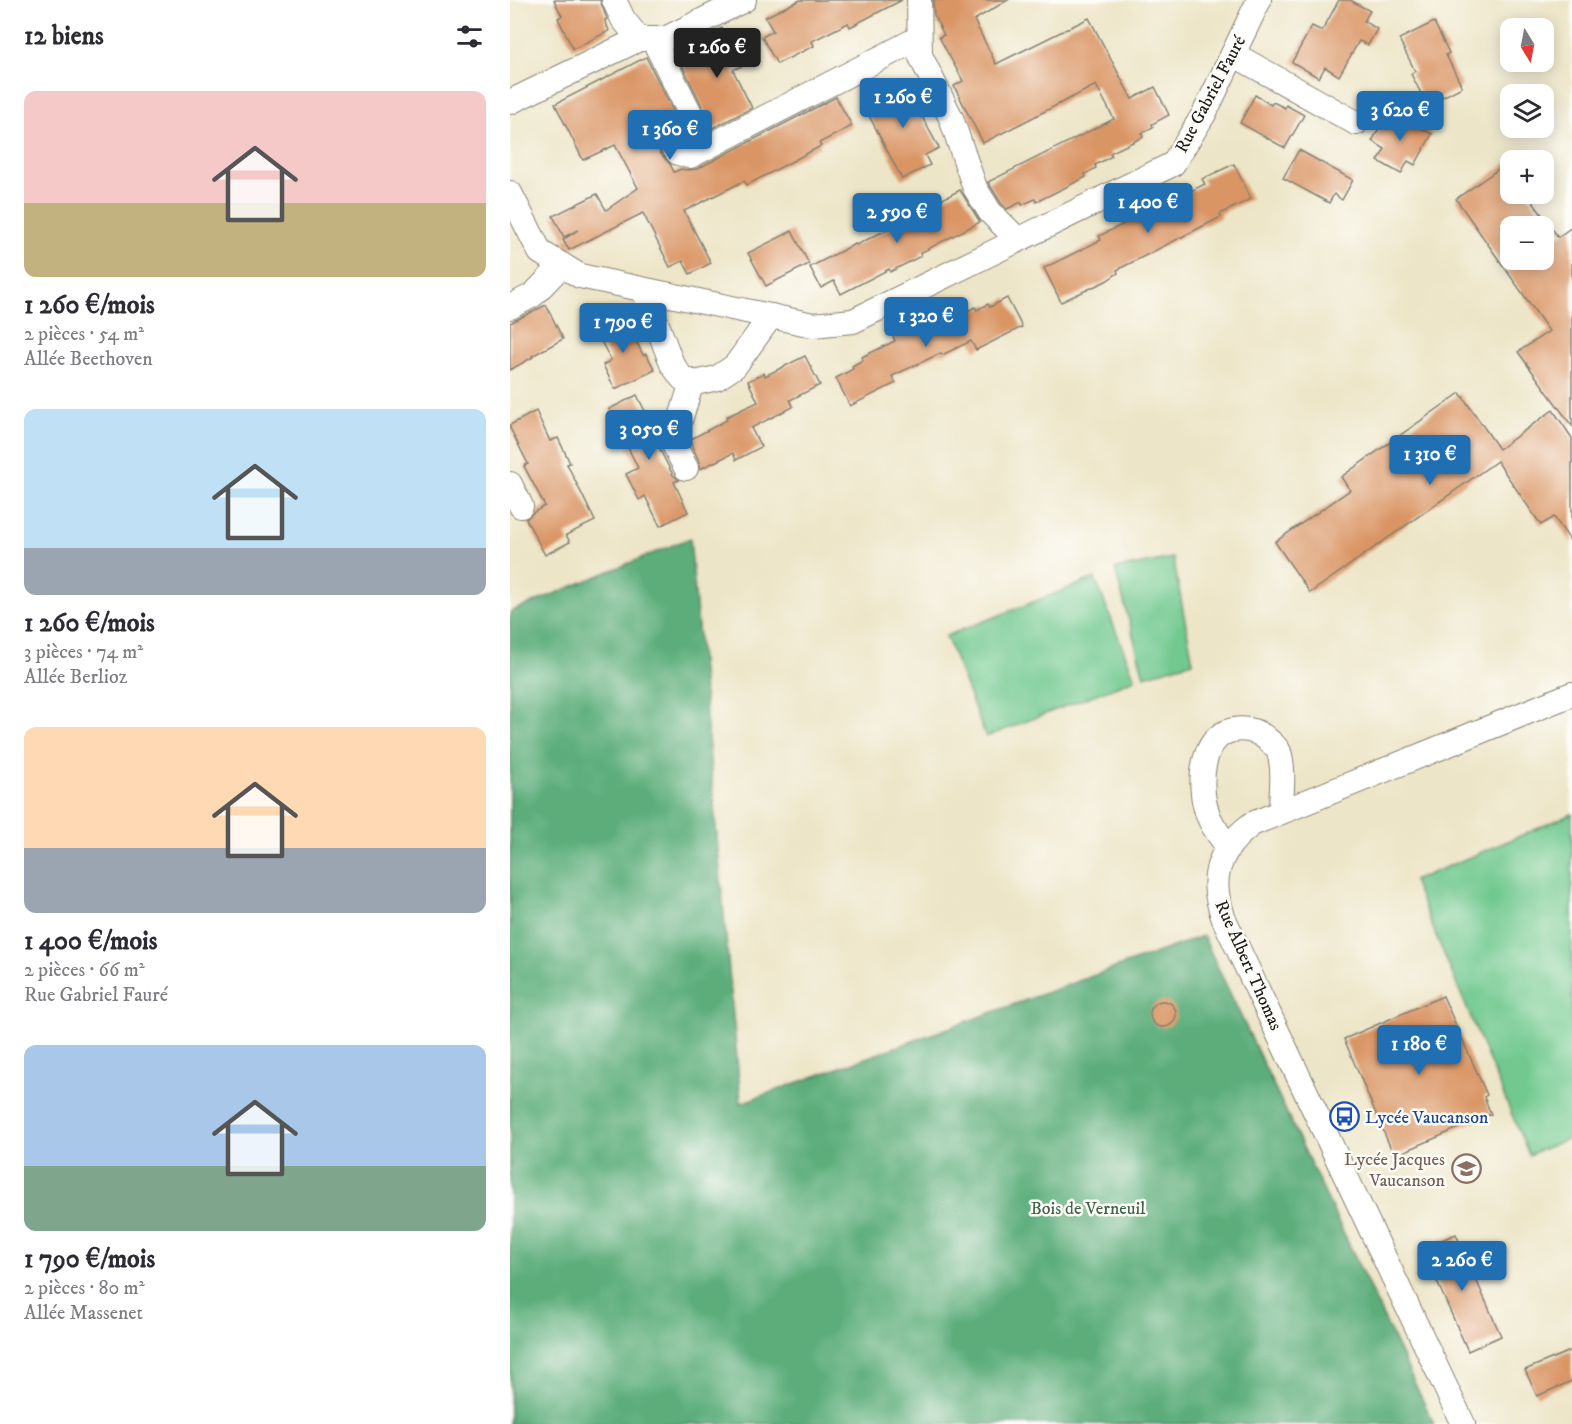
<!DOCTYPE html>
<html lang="fr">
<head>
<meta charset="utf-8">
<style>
  body { margin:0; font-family:"IM FELL DW Pica",serif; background:#f2f2f3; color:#2b2b33; height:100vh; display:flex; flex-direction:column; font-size:22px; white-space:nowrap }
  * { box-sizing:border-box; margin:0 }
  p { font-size:20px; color:#7c7c81 }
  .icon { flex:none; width:33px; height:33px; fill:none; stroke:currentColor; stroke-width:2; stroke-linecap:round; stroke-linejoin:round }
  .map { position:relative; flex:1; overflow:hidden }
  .details { display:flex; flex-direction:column; background:#fff; width:510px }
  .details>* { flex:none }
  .needle { width:39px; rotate:170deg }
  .tools { position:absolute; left:990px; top:18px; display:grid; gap:12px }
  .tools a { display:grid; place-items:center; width:54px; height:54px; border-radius:12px; background:#fff; box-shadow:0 3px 15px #0003; font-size:30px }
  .price { position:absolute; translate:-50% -51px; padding:0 14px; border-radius:6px; background:#1f6fb2; color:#fff; font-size:20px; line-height:39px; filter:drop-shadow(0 2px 3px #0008) }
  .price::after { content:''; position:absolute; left:50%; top:36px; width:18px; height:14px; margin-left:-9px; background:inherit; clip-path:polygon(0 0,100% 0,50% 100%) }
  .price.current { background:#222; color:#fff }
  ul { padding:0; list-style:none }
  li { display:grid; align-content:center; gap:12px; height:318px; padding:0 24px }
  li span { display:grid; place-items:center; height:186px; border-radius:12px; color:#555 }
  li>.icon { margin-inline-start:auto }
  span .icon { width:108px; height:108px; fill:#fffc; stroke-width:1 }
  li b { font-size:26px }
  h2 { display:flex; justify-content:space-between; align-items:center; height:72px; padding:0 24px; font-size:26px }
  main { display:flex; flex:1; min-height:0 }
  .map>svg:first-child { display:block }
  .green { fill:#71c98f; stroke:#467256; stroke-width:1.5 }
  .forest { fill:#5cad7a; stroke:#3c644b; stroke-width:1.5 }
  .building { fill:#da9565; fill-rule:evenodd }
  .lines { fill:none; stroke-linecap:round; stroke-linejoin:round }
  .minor-casing { stroke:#848072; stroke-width:26 }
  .minor { stroke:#fff; stroke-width:24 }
  .labels { text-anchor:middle; stroke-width:5; stroke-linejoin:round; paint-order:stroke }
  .street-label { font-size:18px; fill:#1c1c1c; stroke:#fdfcf7 }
  .transit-label { font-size:18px; fill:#164399; stroke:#fdfcf7; text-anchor:start }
  .education-label { font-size:18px; fill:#785e54; stroke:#fdfcf7; text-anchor:end }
  .park-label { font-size:18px; fill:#3e614a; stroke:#fdfcf7 }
</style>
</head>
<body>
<main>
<section class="details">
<h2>12 biens<svg class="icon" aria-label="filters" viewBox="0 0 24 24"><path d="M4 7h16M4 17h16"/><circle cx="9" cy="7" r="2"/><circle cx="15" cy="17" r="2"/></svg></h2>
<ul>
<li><span style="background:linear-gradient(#f6c9c9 60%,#c2b280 0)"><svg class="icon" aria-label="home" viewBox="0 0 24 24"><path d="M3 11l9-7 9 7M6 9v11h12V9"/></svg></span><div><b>1 260 €/mois</b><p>2 pièces · 54 m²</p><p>Allée Beethoven</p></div></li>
<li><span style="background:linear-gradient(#bfe0f5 75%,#9aa5b1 0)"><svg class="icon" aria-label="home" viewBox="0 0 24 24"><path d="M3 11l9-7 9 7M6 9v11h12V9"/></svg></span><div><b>1 260 €/mois</b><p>3 pièces · 74 m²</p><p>Allée Berlioz</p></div></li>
<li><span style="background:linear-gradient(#ffd9b3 65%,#9aa5b1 0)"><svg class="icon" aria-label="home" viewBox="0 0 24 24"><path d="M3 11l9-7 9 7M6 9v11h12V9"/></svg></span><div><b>1 400 €/mois</b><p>2 pièces · 66 m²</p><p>Rue Gabriel Fauré</p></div></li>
<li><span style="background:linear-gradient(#a9c7e8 65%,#7fa58c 0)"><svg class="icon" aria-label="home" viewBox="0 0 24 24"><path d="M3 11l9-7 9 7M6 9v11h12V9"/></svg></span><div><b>1 790 €/mois</b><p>2 pièces · 80 m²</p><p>Allée Massenet</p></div></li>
</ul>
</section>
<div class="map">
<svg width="1062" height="1424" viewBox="0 0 1062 1424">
  <rect width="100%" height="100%" fill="#fdfcf7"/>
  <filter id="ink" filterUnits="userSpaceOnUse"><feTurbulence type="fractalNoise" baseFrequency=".0167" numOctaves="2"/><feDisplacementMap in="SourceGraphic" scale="12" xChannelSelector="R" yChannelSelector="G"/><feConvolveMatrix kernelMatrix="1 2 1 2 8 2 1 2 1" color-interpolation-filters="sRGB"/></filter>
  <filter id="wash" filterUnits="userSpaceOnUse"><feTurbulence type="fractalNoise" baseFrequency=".008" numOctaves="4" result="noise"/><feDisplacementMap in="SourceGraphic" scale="24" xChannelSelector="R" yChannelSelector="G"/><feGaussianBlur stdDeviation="1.35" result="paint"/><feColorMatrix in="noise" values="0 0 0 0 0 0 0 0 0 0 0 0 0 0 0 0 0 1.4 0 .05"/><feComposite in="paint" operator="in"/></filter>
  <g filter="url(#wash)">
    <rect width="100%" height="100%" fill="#ede5c7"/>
    <!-- green -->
    <g class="green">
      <path d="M663,558L683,662L634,676L605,569Z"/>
      <path d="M585,578L625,679L476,737L436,636Z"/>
      <path d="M1062,814V1137L1019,1155L903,881Z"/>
    </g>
    <!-- forest -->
    <path class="forest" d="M180,538L231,1103L693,936L924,1424H0V612Z"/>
    <g id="blocks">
      <!-- building -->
      <g class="building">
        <path d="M44,0H90L97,19L95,20L99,31L63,49L48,18L52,16Z"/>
        <path d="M290,0H392L340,27L338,23L302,41L304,46L267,64L252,37L263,31L255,17Z"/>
        <path d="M423,0H498L464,20L486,64L579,18L622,99L645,87L659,115L642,124L643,127L632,133L633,137L600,153L602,156L585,165L586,168L575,174L576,177L526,202L525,199L512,205L511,202L497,209L491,203L478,182L604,119L586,85L473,143L444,86L453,81L429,37L434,35L424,15Z"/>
        <path d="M829,0H840L860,11L854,21L867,29L858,45L849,41L829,76L815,67L809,78L782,62L802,26L812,31Z"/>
        <path d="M924,22L939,53L936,55L952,87L917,105L901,74L905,71L889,39Z"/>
        <path d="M212,28L232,66L223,70L242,108L203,128L171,63L190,53L185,42Z"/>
        <path d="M136,57L164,113L140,126L147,139L150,153L160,164L164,172L171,169L177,170L187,169L326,97L342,126L309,143L311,146L237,185L234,181L174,211L201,263L180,274L173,261L160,267L133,213L59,250L53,240L68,230L54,237L43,216L87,194L96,210L128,188L105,145L73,160L45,104Z"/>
        <path d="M391,86L397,96L411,89L419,106L409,111L429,148L415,155L420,165L392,179L354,106Z"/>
        <path d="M745,95L761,105L763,102L775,108L776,105L794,115L775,148L730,123Z"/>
        <path d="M879,111L922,134L905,165L898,161L891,174L868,161L875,149L862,141Z"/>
        <path d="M789,150L843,180L832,200L824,194L819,203L773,178Z"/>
        <path d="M1000,161V194H1017L1048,237L1062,227V426L1008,352L1039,331L946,199ZM1000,226H1034V260H1000Z"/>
        <path d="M724,164L741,199L710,214L711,217L607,270L608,273L596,281L551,302L534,268L591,240L589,236L695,184L692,179Z"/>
        <path d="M450,190L470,222L410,253L411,256L380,272L379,269L331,294L324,281L311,288L300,267L345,244L346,245L393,222L392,220Z"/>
        <path d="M282,231L299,264L256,286L238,253Z"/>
        <path d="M497,298L512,327L466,350L461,341L432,355L431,353L382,376L386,383L340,406L326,378L343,369L342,366L353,360L352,357L385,341L382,334L413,319L420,331L465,307L467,310L478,304L480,307Z"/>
        <path d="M36,305L53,339L22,356L23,357L0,370V323Z"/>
        <path d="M114,316L133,355L136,354L145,370L105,389L93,365L101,360L85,330Z"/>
        <path d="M295,356L310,385L280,400L283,407L241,428L251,447L226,460L223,453L190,469L189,461L179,440L217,420L216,417L248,402L238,381L254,373L255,376Z"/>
        <path d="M950,393L989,449L1043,410L1062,438V543L1044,517L1031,525L987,461L800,593L765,542L840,490L831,477Z"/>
        <path d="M127,395L135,411H137L143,423L147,421L152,431L149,440L150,450L163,475L169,480L164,482L178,512L150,526L135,496L129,500L116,474L128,468L99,409Z"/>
        <path d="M26,411L40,441L48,438L60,463L57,464L85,521L56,535L60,542L35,555L16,519L24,512L35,506L14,466L18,464L0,428V425Z"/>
        <path d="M933,996L977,1095L974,1097L981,1114L884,1156L834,1039Z"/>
        <circle cx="653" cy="1014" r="13"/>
        <path d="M946,1234L991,1336L958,1351L912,1248Z"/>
        <path d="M1062,1350V1381L1027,1396L1015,1370Z"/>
      </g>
    </g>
  </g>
  <g filter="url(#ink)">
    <use href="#blocks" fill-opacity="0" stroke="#848072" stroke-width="1.5"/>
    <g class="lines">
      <defs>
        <g id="minor">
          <path d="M104,0L113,19L129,39"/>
          <path d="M409,0L410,55L441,118L465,188L480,212L508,240"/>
          <path d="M143,39L189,131"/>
          <path d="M723,54L846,123"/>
          <path d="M0,102L129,39H155L234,0"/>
          <path d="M182,119C168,127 162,126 161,144L168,153L180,156L409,38"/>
          <path d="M0,193L30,252L70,276L303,325L343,321L663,164L694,114L749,0"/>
          <path d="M134,290L162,364L172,378L185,383L207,378L225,366L261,316"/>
          <path d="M0,307L23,295L52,265"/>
          <path d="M176,468L163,443L182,382"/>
          <path d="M0,484L11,506"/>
          <path d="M718,847C710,836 701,825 697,812C688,787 690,736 723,730C735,728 747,730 757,739C761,743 767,747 769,752C775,771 771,792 771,811"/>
          <path d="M953,1424L713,917C711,909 708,901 707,893C703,863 719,841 742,824L1062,694"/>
        </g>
      </defs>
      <!-- minor casing -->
      <use href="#minor" class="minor-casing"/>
      <!-- minor -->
      <use href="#minor" class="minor"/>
    </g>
  </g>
  <!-- icons -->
  <defs>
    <symbol id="bus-ring" viewBox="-11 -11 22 22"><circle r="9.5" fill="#fdfcf7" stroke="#1a4fb4" stroke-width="1.5"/><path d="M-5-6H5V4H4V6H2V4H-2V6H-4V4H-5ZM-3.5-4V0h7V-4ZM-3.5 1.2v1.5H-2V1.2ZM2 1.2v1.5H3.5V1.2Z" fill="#1a4fb4"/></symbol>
    <symbol id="school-ring" viewBox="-11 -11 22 22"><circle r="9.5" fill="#fdfcf7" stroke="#8d6e63" stroke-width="1.5"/><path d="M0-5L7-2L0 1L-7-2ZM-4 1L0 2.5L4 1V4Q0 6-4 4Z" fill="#8d6e63"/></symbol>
  </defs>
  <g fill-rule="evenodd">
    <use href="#bus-ring" x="818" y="1100" width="33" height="33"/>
    <use href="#school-ring" x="940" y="1152" width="33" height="33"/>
  </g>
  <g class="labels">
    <!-- street labels -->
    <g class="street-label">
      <text transform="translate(700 94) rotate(-62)" y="6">Rue Gabriel Fauré</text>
      <text transform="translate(739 965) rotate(66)" y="6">Rue Albert Thomas</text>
    </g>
    <!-- transit labels -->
    <g class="transit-label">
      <text x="855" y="1123">Lycée Vaucanson</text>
    </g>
    <!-- education labels -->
    <g class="education-label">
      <text x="935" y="1165">Lycée Jacques<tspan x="935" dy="21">Vaucanson</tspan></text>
    </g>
    <!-- park labels -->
    <g class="park-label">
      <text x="578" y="1214">Bois de Verneuil</text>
    </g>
  </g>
</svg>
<div class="tools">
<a><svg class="needle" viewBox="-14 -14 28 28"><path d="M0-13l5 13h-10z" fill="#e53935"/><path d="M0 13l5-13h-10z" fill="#7c7c81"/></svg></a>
<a><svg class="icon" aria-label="layers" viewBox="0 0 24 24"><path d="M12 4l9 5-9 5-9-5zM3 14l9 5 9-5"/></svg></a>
<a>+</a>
<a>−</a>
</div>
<b class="price current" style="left:207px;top:79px">1 260 €</b>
<b class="price" style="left:393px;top:129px">1 260 €</b>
<b class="price" style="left:890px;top:142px">3 620 €</b>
<b class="price" style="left:160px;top:161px">1 360 €</b>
<b class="price" style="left:638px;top:234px">1 400 €</b>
<b class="price" style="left:387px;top:244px">2 590 €</b>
<b class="price" style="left:416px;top:348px">1 320 €</b>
<b class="price" style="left:113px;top:354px">1 790 €</b>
<b class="price" style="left:139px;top:461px">3 050 €</b>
<b class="price" style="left:920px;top:486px">1 310 €</b>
<b class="price" style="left:909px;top:1076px">1 180 €</b>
<b class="price" style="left:952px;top:1292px">2 260 €</b>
</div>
</main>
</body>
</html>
